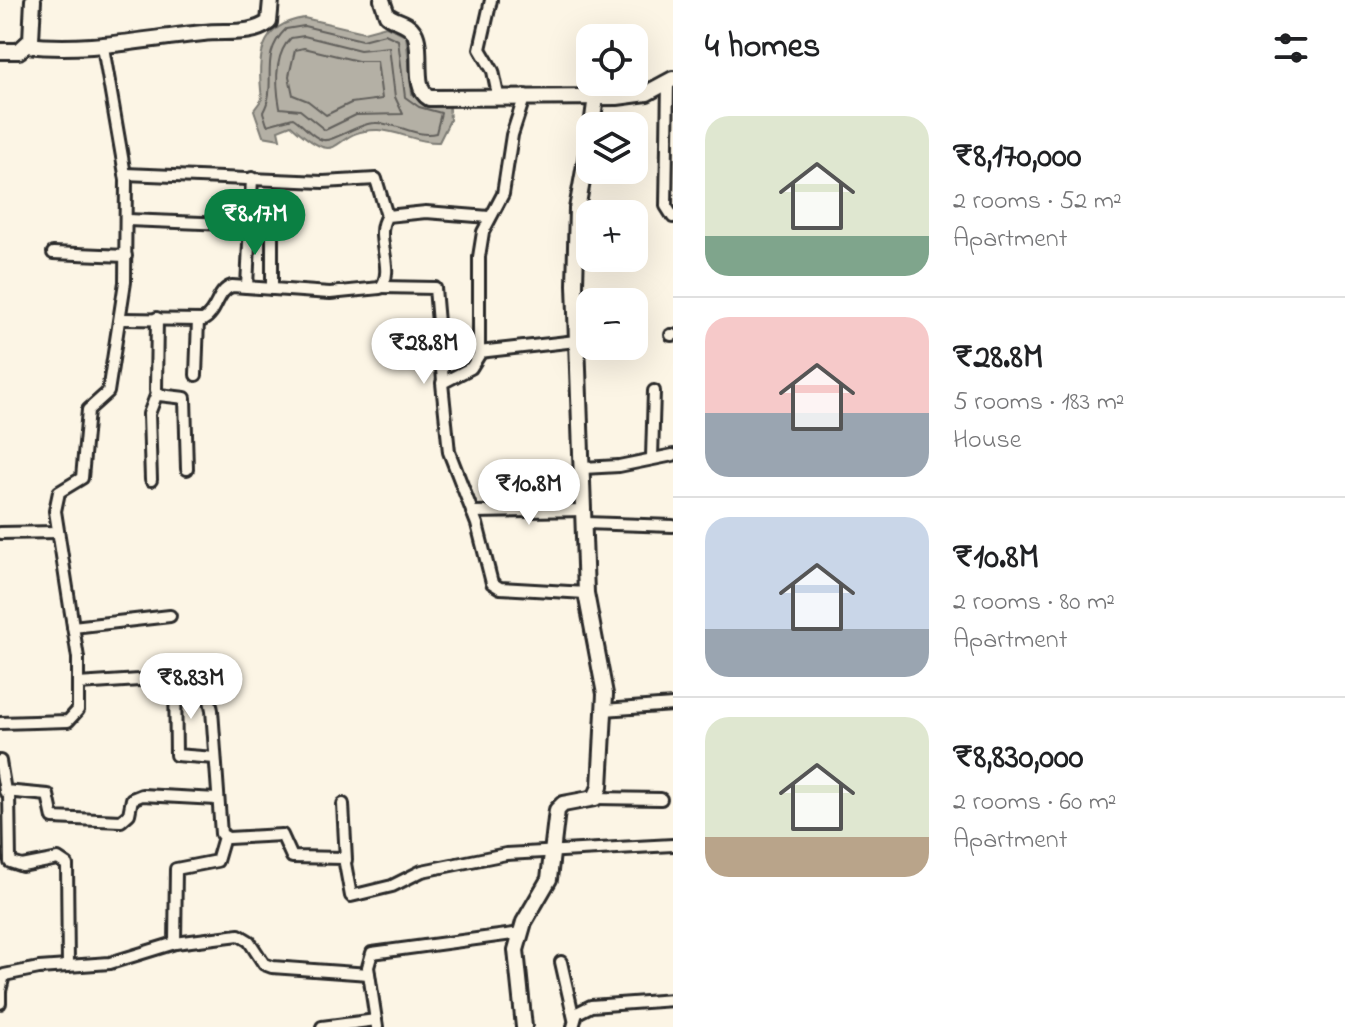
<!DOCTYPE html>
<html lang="en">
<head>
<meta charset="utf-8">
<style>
  body { margin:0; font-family:"Indie Flower",sans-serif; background:#f2f2f2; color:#202124; height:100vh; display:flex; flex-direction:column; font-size:30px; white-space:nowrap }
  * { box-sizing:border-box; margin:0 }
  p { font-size:26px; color:#757577 }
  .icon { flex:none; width:44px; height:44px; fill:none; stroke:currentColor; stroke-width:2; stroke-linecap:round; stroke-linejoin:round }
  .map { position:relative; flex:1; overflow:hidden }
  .details { display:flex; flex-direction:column; background:#fff; width:672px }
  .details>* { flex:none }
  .buttons { position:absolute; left:576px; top:24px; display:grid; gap:16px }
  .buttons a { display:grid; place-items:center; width:72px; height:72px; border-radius:16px; background:#fff; box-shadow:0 8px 32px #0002; font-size:40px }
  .price { position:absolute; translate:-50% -68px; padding:0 18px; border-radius:28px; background:#fff; color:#222; font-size:26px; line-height:52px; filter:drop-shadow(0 2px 4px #0008) }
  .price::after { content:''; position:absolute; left:50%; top:48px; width:24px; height:18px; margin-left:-12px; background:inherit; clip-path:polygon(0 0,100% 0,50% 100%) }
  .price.selected { background:#0b8043; color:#fff }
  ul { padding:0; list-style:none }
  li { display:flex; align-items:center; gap:24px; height:200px; padding:0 32px }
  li+li { border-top:2px solid #e0e0e0 }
  li span { display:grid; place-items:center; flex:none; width:224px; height:160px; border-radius:24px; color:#555 }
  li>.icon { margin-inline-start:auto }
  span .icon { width:96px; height:96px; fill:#fffc; stroke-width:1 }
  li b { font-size:34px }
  h2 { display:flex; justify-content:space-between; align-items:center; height:96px; padding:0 32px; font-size:34px }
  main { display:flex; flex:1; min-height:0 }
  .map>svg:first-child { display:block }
  .water { fill:#b4b0a5; stroke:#7d7b74; stroke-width:2 }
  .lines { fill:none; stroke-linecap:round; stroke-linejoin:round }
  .shore { stroke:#62605c; stroke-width:2 }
  .street-casing { stroke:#2b2b2b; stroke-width:16 }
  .secondary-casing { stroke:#2b2b2b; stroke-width:20 }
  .street { stroke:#fcf5e5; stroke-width:10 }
  .secondary { stroke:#fcf5e5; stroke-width:14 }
</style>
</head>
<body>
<main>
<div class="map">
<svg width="673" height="1027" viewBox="0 0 673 1027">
  <rect width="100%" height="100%" fill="#fcf5e5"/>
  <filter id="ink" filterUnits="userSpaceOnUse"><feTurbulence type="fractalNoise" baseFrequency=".0125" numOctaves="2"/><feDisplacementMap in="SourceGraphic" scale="16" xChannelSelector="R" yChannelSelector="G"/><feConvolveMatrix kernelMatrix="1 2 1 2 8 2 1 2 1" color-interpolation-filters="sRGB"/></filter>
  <g filter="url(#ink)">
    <!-- water -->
    <path class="water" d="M304,18L364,32L386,26L406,35L412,94L449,105L450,120L439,142C417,143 400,131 378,130C328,129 345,174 291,125L278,130L280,139L263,136L254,110L262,99C257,59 258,25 304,18Z"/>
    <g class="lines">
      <!-- shore -->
      <g class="shore">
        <path d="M304,26L362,40L385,34L398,40L405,97L419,107L441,113L436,133C416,138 396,122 375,123C358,123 334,142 323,140C312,138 303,124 293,118L267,125L263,112C279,84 257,57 286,29Z"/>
        <path d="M304,36L360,50L389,47L395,97L403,114L356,115L325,130L300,110L280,108C276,86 273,55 291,38Z"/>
        <path d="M304,48L358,61H377L382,99L351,103L326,115L308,101L293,95L289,76L295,50Z"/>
      </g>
      <defs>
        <g id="street">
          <path d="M491,0L480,49L493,71L498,95"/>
          <path d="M668,82L666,206L673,217"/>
          <path d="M525,95L512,135L503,194L483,232L479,257V355L471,368L442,383L449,452L477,524L492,583L500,588L586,593"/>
          <path d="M125,174L323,182L376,179L387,216"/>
          <path d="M127,220L227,224"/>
          <path d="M53,253L126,256"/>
          <path d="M247,287L252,178"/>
          <path d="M381,287L435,288L443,381"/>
          <path d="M272,289V225"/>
          <path d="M157,318L156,390L159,395L185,398L187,469"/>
          <path d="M121,319L203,320C218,312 216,291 232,286L330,293L380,288C397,270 372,236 387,216L426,212L489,217"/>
          <path d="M671,335H673"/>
          <path d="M479,352L576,341"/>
          <path d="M196,375L198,320"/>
          <path d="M652,457L654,391"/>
          <path d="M583,468L619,466L673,455"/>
          <path d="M151,480L149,414L157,393"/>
          <path d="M472,512L585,510"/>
          <path d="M585,523L673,526"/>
          <path d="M0,533L58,532"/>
          <path d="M73,627L170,616"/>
          <path d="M175,678L176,755L215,758"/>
          <path d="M78,684L170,678L206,681L212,710L221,834L228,838L282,835L292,857L344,858L351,896L392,886L422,871L506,854L673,845"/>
          <path d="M604,710L673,705"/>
          <path d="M0,723L68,721L78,710V658L55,511L59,492L82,478L88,410L108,392L125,282L126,180L103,47"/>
          <path d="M0,761L5,791L48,795L53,818L121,821L129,814L132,799L142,795L217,799"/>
          <path d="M9,793L10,862L22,866L58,859L67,865L68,966"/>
          <path d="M595,798L661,799"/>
          <path d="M343,804L346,860"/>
          <path d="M175,943L176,869L217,861L224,837"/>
          <path d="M561,962L574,1019"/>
          <path d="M0,991L4,975L39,968L110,963L175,943L239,935L249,941L264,964L272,967L369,974"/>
          <path d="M0,991V1003"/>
          <path d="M322,1027L376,1020"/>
          <path d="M377,1027L368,967L372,953L521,933"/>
          <path d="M573,1027L577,1013L591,1006L673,1000"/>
        </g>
        <g id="secondary">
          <path d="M382,0L387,15C396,22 407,21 414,32C424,49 411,88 429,98L617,97L647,93L673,79"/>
          <path d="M26,45C87,52 143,39 203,33C225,30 251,36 269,22L271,0"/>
          <path d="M0,51H19L31,40L33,0"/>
          <path d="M592,126L596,96"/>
          <path d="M524,1027L516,950L524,922L549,879L557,810L563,804L595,798L600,787L605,694L586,593L575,285L577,209L590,137"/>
        </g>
      </defs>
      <!-- street casing -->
      <use href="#street" class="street-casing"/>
      <!-- secondary casing -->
      <use href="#secondary" class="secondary-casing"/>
      <!-- street -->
      <use href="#street" class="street"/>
      <!-- secondary -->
      <use href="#secondary" class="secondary"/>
    </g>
  </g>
</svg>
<div class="buttons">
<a><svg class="icon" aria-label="locate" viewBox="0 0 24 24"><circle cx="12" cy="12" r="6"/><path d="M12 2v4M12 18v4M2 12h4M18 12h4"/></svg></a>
<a><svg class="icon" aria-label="layers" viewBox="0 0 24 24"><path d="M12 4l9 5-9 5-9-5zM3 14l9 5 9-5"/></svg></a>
<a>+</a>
<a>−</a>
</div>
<b class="price selected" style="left:255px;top:257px">₹8.17M</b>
<b class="price" style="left:424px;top:386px">₹28.8M</b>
<b class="price" style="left:529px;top:527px">₹10.8M</b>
<b class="price" style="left:191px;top:721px">₹8.83M</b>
</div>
<section class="details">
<h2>4 homes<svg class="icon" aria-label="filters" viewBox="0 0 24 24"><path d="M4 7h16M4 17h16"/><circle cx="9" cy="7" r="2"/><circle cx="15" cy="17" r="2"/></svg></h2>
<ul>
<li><span style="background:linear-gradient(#dfe7d0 75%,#7fa58c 0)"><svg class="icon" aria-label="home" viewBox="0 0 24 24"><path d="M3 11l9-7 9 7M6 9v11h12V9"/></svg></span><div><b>₹8,170,000</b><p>2 rooms · 52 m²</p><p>Apartment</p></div></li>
<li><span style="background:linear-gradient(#f6c9c9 60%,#9aa5b1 0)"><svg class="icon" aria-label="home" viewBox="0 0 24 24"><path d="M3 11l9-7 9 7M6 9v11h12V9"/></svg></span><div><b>₹28.8M</b><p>5 rooms · 183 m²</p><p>House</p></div></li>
<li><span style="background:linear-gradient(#c9d6e8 70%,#9aa5b1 0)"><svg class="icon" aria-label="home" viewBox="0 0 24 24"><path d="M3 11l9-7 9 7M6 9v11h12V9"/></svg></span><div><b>₹10.8M</b><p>2 rooms · 80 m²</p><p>Apartment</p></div></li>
<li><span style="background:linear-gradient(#dfe7d0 75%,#b9a48a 0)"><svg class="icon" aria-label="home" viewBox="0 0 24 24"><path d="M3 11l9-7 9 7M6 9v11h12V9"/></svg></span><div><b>₹8,830,000</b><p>2 rooms · 60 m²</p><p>Apartment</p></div></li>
</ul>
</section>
</main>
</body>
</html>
